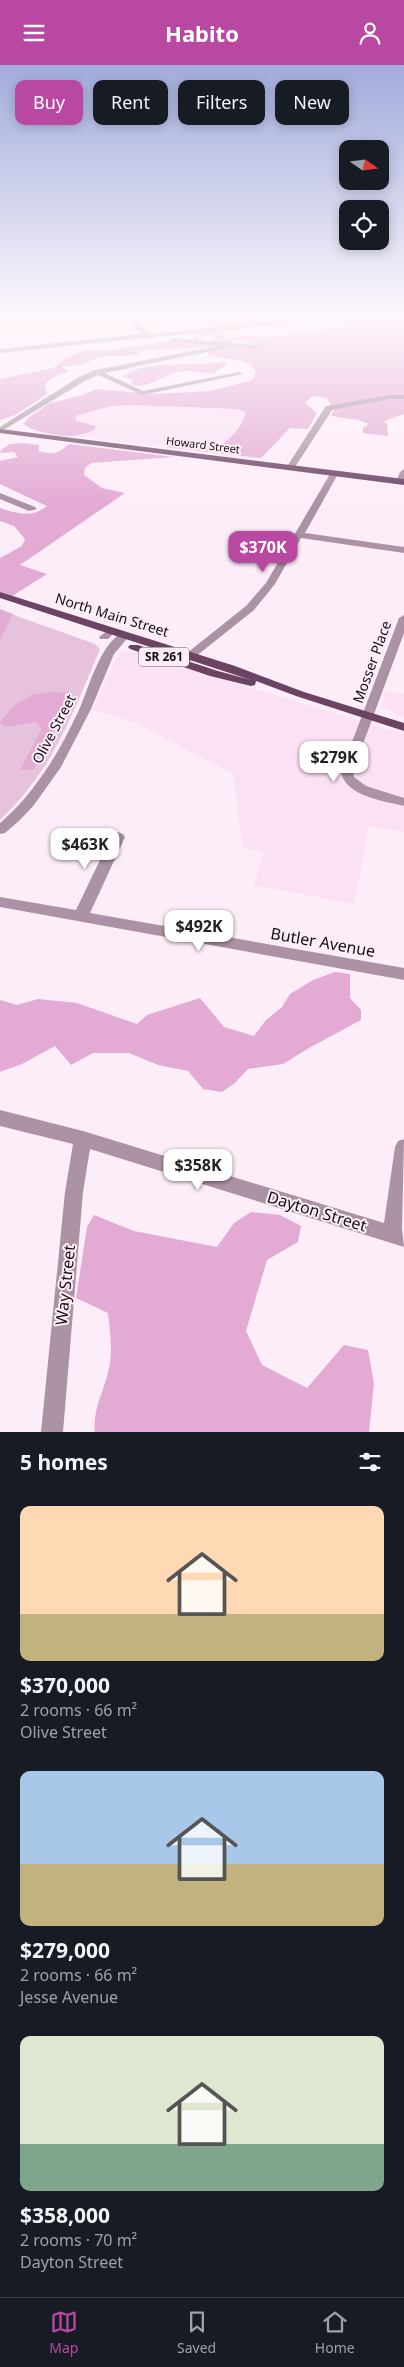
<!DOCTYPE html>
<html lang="en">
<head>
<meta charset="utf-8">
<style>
  body { margin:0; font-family:"Noto Sans",sans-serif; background:#20242c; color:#f1f3f6; height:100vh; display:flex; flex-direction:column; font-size:19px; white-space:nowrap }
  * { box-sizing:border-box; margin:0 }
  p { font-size:16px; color:#9ea1a6 }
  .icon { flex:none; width:28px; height:28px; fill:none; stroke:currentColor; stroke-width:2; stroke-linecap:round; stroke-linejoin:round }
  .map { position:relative; height:1367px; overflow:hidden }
  .details { display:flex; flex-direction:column; background:#171b24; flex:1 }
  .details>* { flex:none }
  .top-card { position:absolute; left:15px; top:15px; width:375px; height:45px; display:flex; gap:10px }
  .needle { width:32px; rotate:104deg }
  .buttons { position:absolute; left:339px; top:75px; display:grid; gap:10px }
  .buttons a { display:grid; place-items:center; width:50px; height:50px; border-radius:10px; background:#171b24; box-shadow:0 2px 12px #0003; font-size:25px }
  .price { position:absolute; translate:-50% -42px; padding:0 11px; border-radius:10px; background:#fff; color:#222; font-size:16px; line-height:32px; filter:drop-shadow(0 1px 2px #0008) }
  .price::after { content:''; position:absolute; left:50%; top:30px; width:15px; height:11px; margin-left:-8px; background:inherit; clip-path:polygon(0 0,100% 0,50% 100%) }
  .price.on { background:#b948a3; color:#fff }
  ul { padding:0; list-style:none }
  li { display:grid; align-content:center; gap:10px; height:265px; padding:0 20px }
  li span { display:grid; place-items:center; height:155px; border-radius:10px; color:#555 }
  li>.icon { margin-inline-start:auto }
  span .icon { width:90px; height:90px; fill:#fffc; stroke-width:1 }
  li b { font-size:21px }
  h2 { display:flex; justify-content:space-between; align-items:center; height:60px; padding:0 20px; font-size:21px }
  .chip { padding:0 18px; border-radius:10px; background:#171b24; box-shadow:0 2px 12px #0003; font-size:18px; line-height:45px }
  .chip.on { background:#b948a3; color:#fff }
  header { display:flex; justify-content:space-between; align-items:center; height:65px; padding:0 20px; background:#b948a3; color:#fff; font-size:22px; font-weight:700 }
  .tabs { display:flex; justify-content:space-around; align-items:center; height:70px; border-top:1px solid #363941; background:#171b24; font-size:14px; color:#9ea1a6 }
  .tabs a { display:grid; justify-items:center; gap:2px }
  .tabs .on { color:#b948a3 }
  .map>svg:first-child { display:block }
  .built { fill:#fbe1f4 }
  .green { fill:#e7c2dd }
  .forest { fill:#e3abd4 }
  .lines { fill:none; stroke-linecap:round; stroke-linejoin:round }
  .minor { fill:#ab92a4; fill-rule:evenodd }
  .major { fill:#6c4463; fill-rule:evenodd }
  .labels { text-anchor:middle; stroke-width:4; stroke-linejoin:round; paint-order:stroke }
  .far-street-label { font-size:11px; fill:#161014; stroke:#fdedf9 }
  .shield { fill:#fdedf9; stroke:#5b5259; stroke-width:1 }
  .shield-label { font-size:12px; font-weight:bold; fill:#161014 }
  .street-label { font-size:14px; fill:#161014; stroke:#fdedf9 }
  .near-street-label { font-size:16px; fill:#161014; stroke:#fdedf9 }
</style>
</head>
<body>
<header><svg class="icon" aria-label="menu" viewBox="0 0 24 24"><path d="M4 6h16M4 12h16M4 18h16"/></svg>Habito<svg class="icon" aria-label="person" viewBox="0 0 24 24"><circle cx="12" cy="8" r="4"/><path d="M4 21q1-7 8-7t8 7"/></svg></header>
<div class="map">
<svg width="404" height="1367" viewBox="0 0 404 1367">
  <rect width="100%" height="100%" fill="#fdedf9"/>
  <!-- built -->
  <g class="built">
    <path d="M166,249L176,255L211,253L219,262L176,268L165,256L140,259L134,251Z"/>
    <path d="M130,340L237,344L245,347L237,366L227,376L211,384L168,379L166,382L73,371L86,368L95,361L76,356L75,353L78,350L111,341Z"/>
    <path d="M129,586L404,669V767L369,761L354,839L254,820L263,787L243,783L233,708L133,657L93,644L119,588Z"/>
    <path d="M386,626L404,629V652L381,642Z"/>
  </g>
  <!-- green -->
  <path class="green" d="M0,545L95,579L100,584C72,650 53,705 0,755Z"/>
  <!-- forest -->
  <g class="forest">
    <path d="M245,249H286L256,258L235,257L241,250Z"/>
    <path d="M404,250V349L384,356L387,359L388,371L363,368V363L369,359L359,355L331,351L334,346L327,333L313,331L305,338L317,348L308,364L290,363L261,393L166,382L168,379C179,380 202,386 212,384C227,379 243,363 245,347L237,344L130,340L111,341L78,350L75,353L76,356L96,361L94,365C88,368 81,370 74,371C64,372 30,367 24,359L28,353L50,338L83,330L96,324L151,329L211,326L252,315L256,308C250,290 223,297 208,290V286L246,279L247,277C235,273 226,282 213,275L214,271H203L202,273L205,275H191L198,268L222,267L227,275L245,270L261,272L297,269L337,262L342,259V253L346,251Z"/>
    <path d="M169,276L212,279V282L146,285L136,290L100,292L83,299L62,302L68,306L52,313L45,319L47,329L15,350L0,355V314L53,303L66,293L84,285H109Z"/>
    <path d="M224,297L227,299L214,308C204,309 193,305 183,306C163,308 152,324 131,320L133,315L123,312C141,294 199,302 224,297Z"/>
    <path d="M23,378L39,380V386C52,390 58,389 69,379L174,392L91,398L85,403L84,410L102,423L125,428L20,500L47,509L9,533L0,530V493L22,481L25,474L14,461L0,456V443C18,449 32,453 47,441L0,419V396L18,392L14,387L0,388L1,385L10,379Z"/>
    <path d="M0,544L13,549L0,575Z"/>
    <path d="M50,627L73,628L34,704L20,705L42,663L35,657L7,662L1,660L0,657L15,640L32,630Z"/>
    <path d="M335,907L350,909V933L361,945V955L309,983L283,999L248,1004L235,1018L222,1027L203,1024L188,1006L158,1000L129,988H93L71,1000L55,981L22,999L0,1007V935L17,940L38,934L77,938L137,959L147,950L200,933L224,962L254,971L266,955L282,942L290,929L313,915Z"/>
    <path d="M251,1147L280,1150L301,1161L298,1177L267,1195L246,1266L262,1300L307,1323L344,1280L368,1285L374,1318L369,1367H95C92,1344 105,1325 109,1303C113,1285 110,1266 108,1248L76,1233L87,1162L94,1150L134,1166L217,1182L234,1158Z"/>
  </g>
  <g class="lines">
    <!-- minor -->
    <g class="minor">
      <path d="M125,249H131L148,269L217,262L205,249H211L224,261L341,249H360L223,266L155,272L152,275L144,273L0,288V284L141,269Z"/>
      <path d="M172,273L256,280L259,282L256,284L231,282L105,308L143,326L239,307L243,309L142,330L98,310L85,316L0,367V362L79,312L95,305L217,281L170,276L169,275Z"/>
      <path d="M390,330H404V334H390L332,345L293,405H287L286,403L326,341Z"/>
      <path d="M404,404V418L397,419L396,417L400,407Z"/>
      <path d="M334,406L338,409L305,468L404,482V488L301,473L275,519L254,545L185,600H177L175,598L177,596L246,541L266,518L330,409Z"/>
      <path d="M0,428L35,442L37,444L29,446L0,434Z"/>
      <path d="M404,550V568L353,706L354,712L366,721L404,733V741C384,736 344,731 341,706L399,553Z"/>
      <path d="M111,563L116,566L108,574H100L99,572Z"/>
      <path d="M125,567L130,570L114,589L91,644L61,702L34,740L20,755L5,768L0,769V758C19,742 34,723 48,702C60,684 70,664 79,645C88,625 102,573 125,567Z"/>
      <path d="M118,767L123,769L125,772L90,848L404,903V915L0,842V832L76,845L111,772L113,769Z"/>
      <path d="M0,1045L83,1066L384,1158L395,1082L398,1076L404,1074L402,1163L404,1182L90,1084L83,1127L63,1367H41L65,1127L73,1079L0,1061Z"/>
    </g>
    <!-- major -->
    <g class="major">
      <path d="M0,364L404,414V420L0,368Z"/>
      <path d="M0,527L235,601L304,627L404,658V666L296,631L256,616L255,620L251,621L210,611L130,584L128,582L130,580H138L218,606L251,615L0,533Z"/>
    </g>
  </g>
  <!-- sky -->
  <linearGradient id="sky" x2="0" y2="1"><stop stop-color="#a1acdc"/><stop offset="0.57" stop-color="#fef7fc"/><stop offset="1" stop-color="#fef7fc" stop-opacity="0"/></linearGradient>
  <rect width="404" height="440" fill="url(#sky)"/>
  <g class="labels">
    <!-- far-street labels -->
    <g class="far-street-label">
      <text transform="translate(203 380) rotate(7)" y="4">Howard Street</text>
    </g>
    <!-- shield labels -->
    <rect class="shield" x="139" y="582.5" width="50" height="19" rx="4"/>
    <g class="shield-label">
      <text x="164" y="596">SR 261</text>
    </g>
    <!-- street labels -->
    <g class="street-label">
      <text transform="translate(112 550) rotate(17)" y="5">North Main Street</text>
      <text transform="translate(372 597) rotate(-70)" y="5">Mosser Place</text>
      <text transform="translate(54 664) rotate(-62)" y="5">Olive Street</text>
    </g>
    <!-- near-street labels -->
    <g class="near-street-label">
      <text transform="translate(323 877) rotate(10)" y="6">Butler Avenue</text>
      <text transform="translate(317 1146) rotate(17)" y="6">Dayton Street</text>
      <text transform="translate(65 1220) rotate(-84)" y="6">Way Street</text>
    </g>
  </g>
</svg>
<div class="buttons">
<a><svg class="needle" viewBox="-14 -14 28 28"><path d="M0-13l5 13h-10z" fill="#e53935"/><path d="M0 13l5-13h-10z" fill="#9ea1a6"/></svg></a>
<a><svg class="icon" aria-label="locate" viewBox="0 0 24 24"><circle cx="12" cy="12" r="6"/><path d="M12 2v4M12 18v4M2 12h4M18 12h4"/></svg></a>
</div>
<b class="price on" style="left:263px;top:508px">$370K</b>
<b class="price" style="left:334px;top:718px">$279K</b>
<b class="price" style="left:85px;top:805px">$463K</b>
<b class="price" style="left:199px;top:887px">$492K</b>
<b class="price" style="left:198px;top:1126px">$358K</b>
<div class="top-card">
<a class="chip on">Buy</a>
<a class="chip">Rent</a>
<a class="chip">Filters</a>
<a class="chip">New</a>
</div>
</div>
<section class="details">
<h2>5 homes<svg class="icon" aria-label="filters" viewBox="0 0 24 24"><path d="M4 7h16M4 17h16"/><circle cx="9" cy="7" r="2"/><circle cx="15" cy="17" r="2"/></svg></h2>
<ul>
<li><span style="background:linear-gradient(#ffd9b3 70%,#c2b280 0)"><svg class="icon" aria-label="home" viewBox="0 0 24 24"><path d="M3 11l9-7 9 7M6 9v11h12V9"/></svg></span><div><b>$370,000</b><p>2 rooms · 66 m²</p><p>Olive Street</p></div></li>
<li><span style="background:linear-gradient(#a9c7e8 60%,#c2b280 0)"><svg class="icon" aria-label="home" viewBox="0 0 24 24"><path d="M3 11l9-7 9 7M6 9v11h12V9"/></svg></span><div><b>$279,000</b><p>2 rooms · 66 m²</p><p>Jesse Avenue</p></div></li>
<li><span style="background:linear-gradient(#dfe7d0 70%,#7fa58c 0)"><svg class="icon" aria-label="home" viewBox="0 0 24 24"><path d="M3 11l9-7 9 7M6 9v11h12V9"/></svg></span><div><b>$358,000</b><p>2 rooms · 70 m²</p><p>Dayton Street</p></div></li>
</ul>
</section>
<nav class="tabs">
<a class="on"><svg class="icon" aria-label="map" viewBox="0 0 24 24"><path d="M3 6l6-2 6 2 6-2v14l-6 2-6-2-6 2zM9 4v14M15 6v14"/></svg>Map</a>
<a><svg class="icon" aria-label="saved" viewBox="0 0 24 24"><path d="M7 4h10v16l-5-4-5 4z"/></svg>Saved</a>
<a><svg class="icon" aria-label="home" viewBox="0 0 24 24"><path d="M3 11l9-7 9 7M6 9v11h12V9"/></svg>Home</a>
</nav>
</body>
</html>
